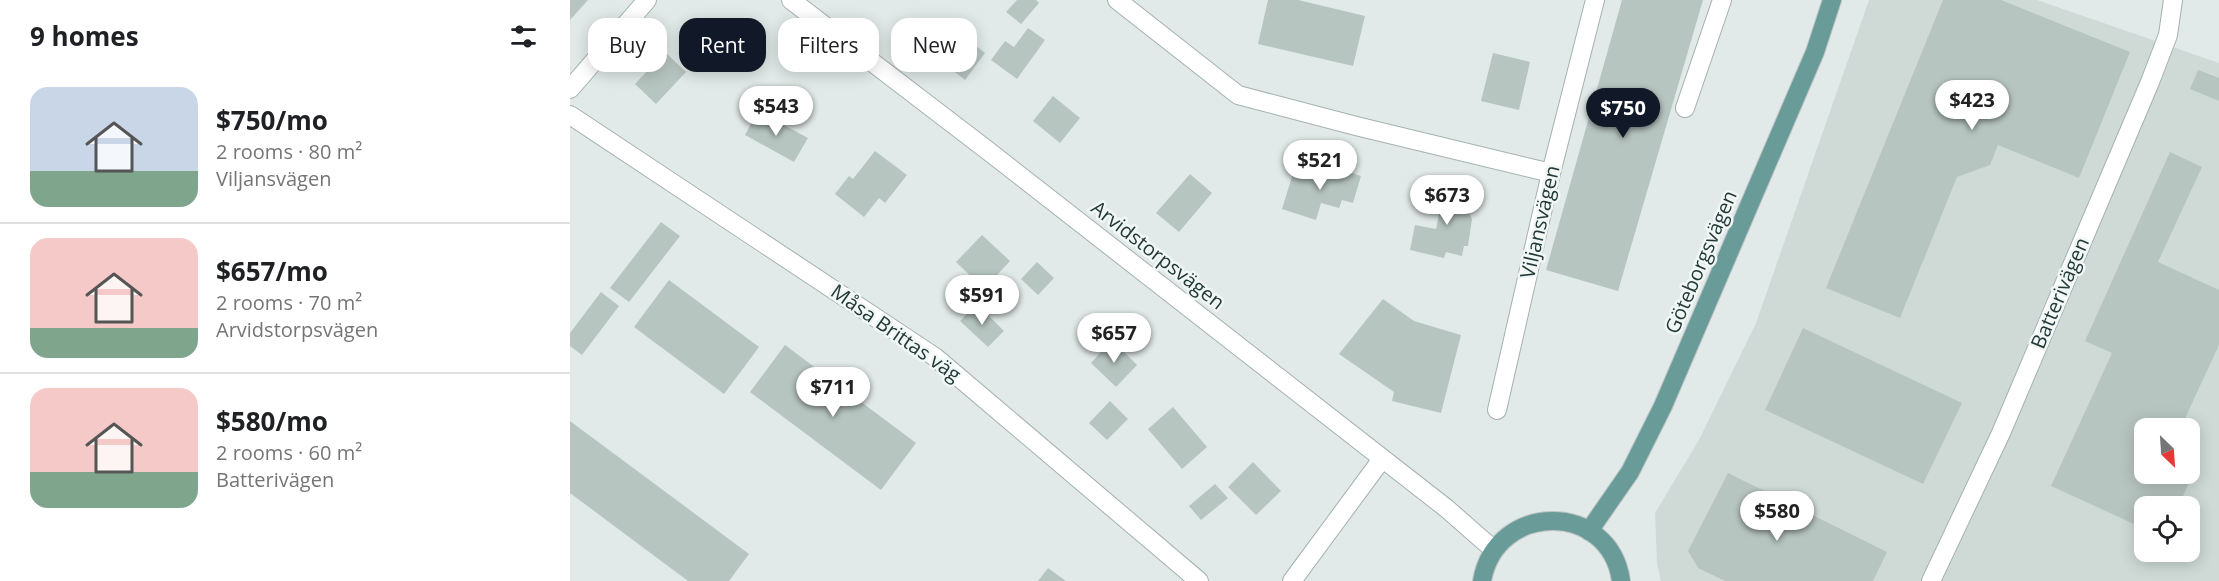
<!DOCTYPE html>
<html lang="en">
<head>
<meta charset="utf-8">
<style>
  body { margin:0; font-family:"Open Sans",sans-serif; background:#f6f6f6; color:#202124; height:100vh; display:flex; flex-direction:column; font-size:22px; white-space:nowrap }
  * { box-sizing:border-box; margin:0 }
  p { font-size:20px; color:#757577 }
  .icon { flex:none; width:33px; height:33px; fill:none; stroke:currentColor; stroke-width:2; stroke-linecap:round; stroke-linejoin:round }
  .map { position:relative; flex:1; overflow:hidden }
  .details { display:flex; flex-direction:column; background:#fff; width:570px }
  .details>* { flex:none }
  .hud { position:absolute; left:18px; top:18px; width:570px; height:54px; display:flex; gap:12px }
  .needle { width:39px; rotate:155deg }
  .tools { position:absolute; left:1564px; top:418px; display:grid; gap:12px }
  .tools a { display:grid; place-items:center; width:66px; height:66px; border-radius:12px; background:#fff; box-shadow:0 3px 15px #0003; font-size:30px }
  .price { position:absolute; translate:-50% -51px; padding:0 14px; border-radius:21px; background:#fff; color:#222; font-size:20px; line-height:39px; filter:drop-shadow(0 2px 3px #0008) }
  .price::after { content:''; position:absolute; left:50%; top:36px; width:18px; height:14px; margin-left:-9px; background:inherit; clip-path:polygon(0 0,100% 0,50% 100%) }
  .price.selected { background:#111827; color:#fff }
  ul { padding:0; list-style:none }
  li { display:flex; align-items:center; gap:18px; height:150px; padding:0 30px }
  li+li { border-top:2px solid #e0e0e0 }
  li span { display:grid; place-items:center; flex:none; width:168px; height:120px; border-radius:18px; color:#555 }
  li>.icon { margin-inline-start:auto }
  span .icon { width:72px; height:72px; fill:#fffc; stroke-width:1 }
  li b { font-size:26px }
  h2 { display:flex; justify-content:space-between; align-items:center; height:72px; padding:0 30px; font-size:26px }
  .chip { padding:0 21px; border-radius:18px; background:#fff; box-shadow:0 3px 15px #0003; font-size:21px; line-height:54px }
  .chip.selected { background:#111827; color:#fff }
  main { display:flex; flex:1; min-height:0 }
  .map>svg:first-child { display:block }
  .built { fill:#cfdad7; fill-rule:evenodd }
  .building { fill:#b7c5c1 }
  .lines { fill:none; stroke-linecap:round; stroke-linejoin:round }
  .minor-casing { stroke:#a4b1b0; stroke-width:20 }
  .major-casing { stroke:#bdc4c3; stroke-width:20 }
  .minor { stroke:#fff; stroke-width:18 }
  .major { stroke:#699c99; stroke-width:18 }
  .labels { text-anchor:middle; stroke-width:5; stroke-linejoin:round; paint-order:stroke }
  .street-label { font-size:20px; fill:#233938; stroke:#f1f7f5 }
</style>
</head>
<body>
<main>
<section class="details">
<h2>9 homes<svg class="icon" aria-label="filters" viewBox="0 0 24 24"><path d="M4 7h16M4 17h16"/><circle cx="9" cy="7" r="2"/><circle cx="15" cy="17" r="2"/></svg></h2>
<ul>
<li><span style="background:linear-gradient(#c9d6e8 70%,#7fa58c 0)"><svg class="icon" aria-label="home" viewBox="0 0 24 24"><path d="M3 11l9-7 9 7M6 9v11h12V9"/></svg></span><div><b>$750/mo</b><p>2 rooms · 80 m²</p><p>Viljansvägen</p></div></li>
<li><span style="background:linear-gradient(#f6c9c9 75%,#7fa58c 0)"><svg class="icon" aria-label="home" viewBox="0 0 24 24"><path d="M3 11l9-7 9 7M6 9v11h12V9"/></svg></span><div><b>$657/mo</b><p>2 rooms · 70 m²</p><p>Arvidstorpsvägen</p></div></li>
<li><span style="background:linear-gradient(#f6c9c9 70%,#7fa58c 0)"><svg class="icon" aria-label="home" viewBox="0 0 24 24"><path d="M3 11l9-7 9 7M6 9v11h12V9"/></svg></span><div><b>$580/mo</b><p>2 rooms · 60 m²</p><p>Batterivägen</p></div></li>
</ul>
</section>
<div class="map">
<svg width="1649" height="581" viewBox="0 0 1649 581">
  <rect width="100%" height="100%" fill="#e1eae8"/>
  <!-- built -->
  <path class="built" d="M1299,0H1467L1649,63V581H1091L1087,564L1085,513L1129,440L1186,323ZM1575,429H1620V474H1575ZM1575,507H1620V552H1575Z"/>
  <!-- building -->
  <g class="building">
    <path d="M0,0H18L0,20Z"/>
    <path d="M447,0H466L469,3L451,24L436,12Z"/>
    <path d="M698,0H728L795,16L783,66L688,44Z"/>
    <path d="M1052,0H1133L1048,291L976,270Z"/>
    <path d="M1373,0H1431L1560,52L1509,178L1428,145L1420,165L1387,177L1330,318L1256,288Z"/>
    <path d="M458,28L475,40L447,79L421,60L435,41L444,47Z"/>
    <path d="M387,31L415,53L395,80L367,58Z"/>
    <path d="M95,52L116,72L86,104L65,84Z"/>
    <path d="M923,53L960,62L949,110L911,101Z"/>
    <path d="M1628,70L1649,78V101L1620,89Z"/>
    <path d="M483,96L510,118L490,143L463,121Z"/>
    <path d="M188,111L238,138L224,162L175,135Z"/>
    <path d="M305,151L337,175L315,203L309,198L294,217L265,194L279,176L283,179Z"/>
    <path d="M1600,152L1632,167L1588,262L1649,290V345L1610,429H1575V474H1620V468L1625,470L1608,507H1575V529L1481,486L1542,353L1515,341Z"/>
    <path d="M757,165L791,176L783,203L772,200L769,208L751,203L746,220L712,209L724,170L753,178Z"/>
    <path d="M620,174L642,193L609,232L586,213Z"/>
    <path d="M875,185L902,191L898,210L902,219L898,246H894L892,256L876,252L874,258L840,250L845,225L866,229Z"/>
    <path d="M91,222L110,236L59,302L40,288Z"/>
    <path d="M412,235L440,261L414,289L386,262Z"/>
    <path d="M467,262L484,278L468,295L451,279Z"/>
    <path d="M99,280L189,347L154,394L64,327Z"/>
    <path d="M31,292L49,306L12,355L0,346V333Z"/>
    <path d="M813,299L844,321L891,335L871,413L822,401L824,392L769,354Z"/>
    <path d="M407,304L434,331L418,347L390,321Z"/>
    <path d="M1233,328L1392,403L1353,484L1195,410Z"/>
    <path d="M542,340L567,365L546,387L521,363Z"/>
    <path d="M215,345L346,443L311,490L180,392Z"/>
    <path d="M540,401L558,419L537,440L519,423Z"/>
    <path d="M603,407L637,447L612,469L578,429Z"/>
    <path d="M0,421L179,554L159,581H118L0,493Z"/>
    <path d="M683,462L711,491L686,515L658,487Z"/>
    <path d="M1158,473L1317,552L1303,581H1155L1128,568L1118,551Z"/>
    <path d="M645,484L658,498L631,520L619,506Z"/>
    <path d="M478,568L496,581H468Z"/>
  </g>
  <g class="lines">
    <defs>
      <g id="minor">
        <path d="M221,0L417,150L876,508L924,550"/>
        <path d="M547,0L668,95L786,126L981,173"/>
        <path d="M0,89L77,0"/>
        <path d="M1115,108L1152,0"/>
        <path d="M0,115L365,357L629,581"/>
        <path d="M927,410L981,173L1025,0"/>
        <path d="M722,581L812,459"/>
        <path d="M1361,581L1431,433L1580,82L1598,35L1603,0"/>
      </g>
      <g id="major">
        <path d="M1019,531L1060,472L1093,406L1245,52L1262,0"/>
        <path d="M912,581C926,501 1040,501 1051,581"/>
      </g>
    </defs>
    <!-- minor casing -->
    <use href="#minor" class="minor-casing"/>
    <!-- major casing -->
    <use href="#major" class="major-casing"/>
    <!-- minor -->
    <use href="#minor" class="minor"/>
    <!-- major -->
    <use href="#major" class="major"/>
  </g>
  <g class="labels">
    <!-- street labels -->
    <g class="street-label">
      <text transform="translate(970 222) rotate(-77)" y="7">Viljansvägen</text>
      <text transform="translate(588 255) rotate(38)" y="7">Arvidstorpsvägen</text>
      <text transform="translate(1131 262) rotate(-67)" y="7">Göteborgsvägen</text>
      <text transform="translate(1490 293) rotate(-67)" y="7">Batterivägen</text>
      <text transform="translate(326 333) rotate(35)" y="7">Måsa Brittas väg</text>
    </g>
  </g>
</svg>
<div class="tools">
<a><svg class="needle" viewBox="-14 -14 28 28"><path d="M0-13l5 13h-10z" fill="#e53935"/><path d="M0 13l5-13h-10z" fill="#757577"/></svg></a>
<a><svg class="icon" aria-label="locate" viewBox="0 0 24 24"><circle cx="12" cy="12" r="6"/><path d="M12 2v4M12 18v4M2 12h4M18 12h4"/></svg></a>
</div>
<b class="price" style="left:1402px;top:131px">$423</b>
<b class="price" style="left:206px;top:137px">$543</b>
<b class="price selected" style="left:1053px;top:139px">$750</b>
<b class="price" style="left:750px;top:191px">$521</b>
<b class="price" style="left:877px;top:226px">$673</b>
<b class="price" style="left:412px;top:326px">$591</b>
<b class="price" style="left:544px;top:364px">$657</b>
<b class="price" style="left:263px;top:418px">$711</b>
<b class="price" style="left:1207px;top:542px">$580</b>
<div class="hud">
<a class="chip">Buy</a>
<a class="chip selected">Rent</a>
<a class="chip">Filters</a>
<a class="chip">New</a>
</div>
</div>
</main>
</body>
</html>
